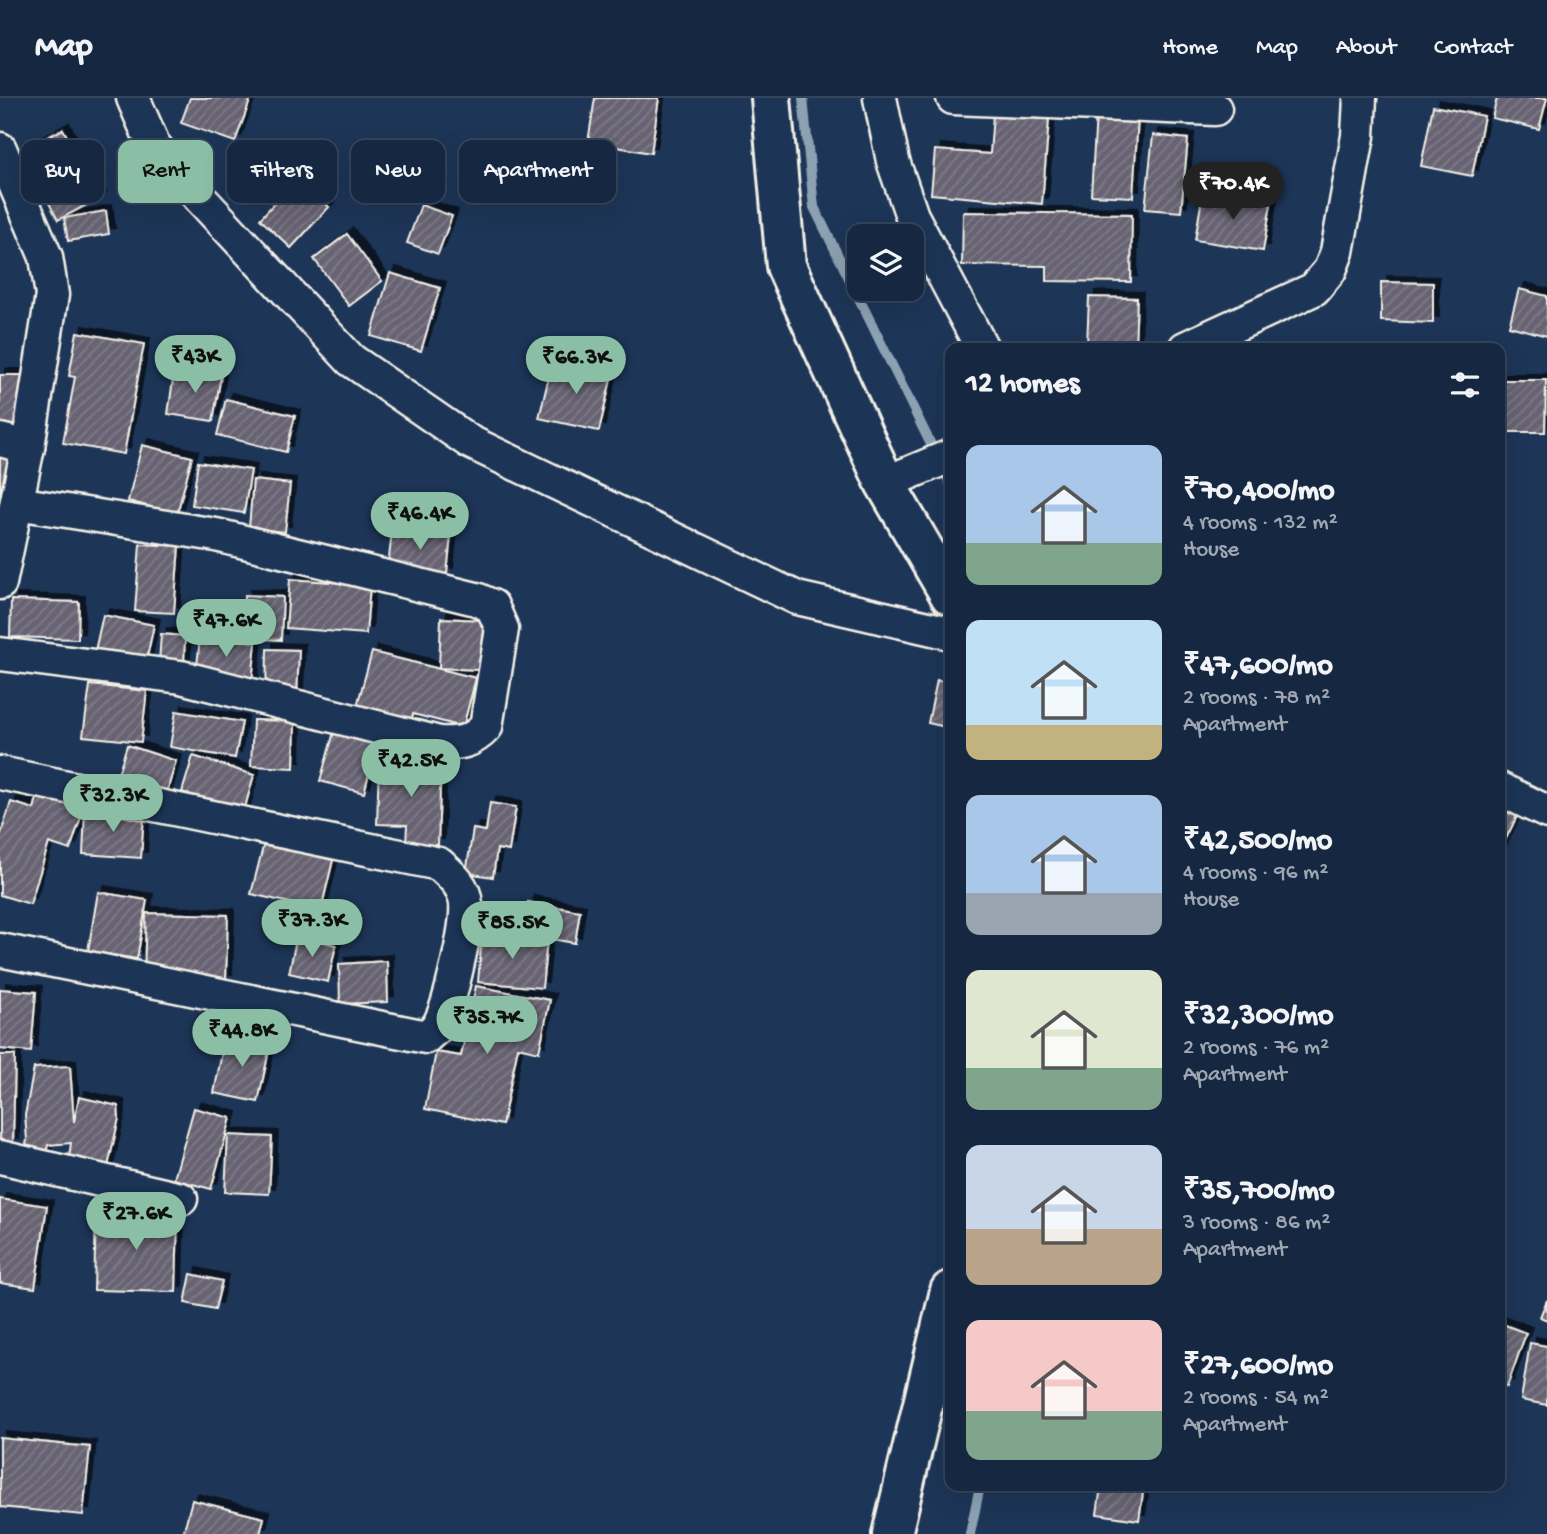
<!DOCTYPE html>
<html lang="en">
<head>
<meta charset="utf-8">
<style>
  body { margin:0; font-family:"Gochi Hand",sans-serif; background:#1f3048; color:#f1f3f6; height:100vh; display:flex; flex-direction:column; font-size:26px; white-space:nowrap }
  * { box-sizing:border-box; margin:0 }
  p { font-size:23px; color:#9ea6b1 }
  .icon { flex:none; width:38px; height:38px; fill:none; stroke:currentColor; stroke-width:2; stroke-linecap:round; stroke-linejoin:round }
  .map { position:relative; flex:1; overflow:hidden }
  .panel { position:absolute; left:945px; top:245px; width:560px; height:1148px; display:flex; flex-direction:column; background:#162841; border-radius:14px; box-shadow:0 7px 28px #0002,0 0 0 2px #35445a }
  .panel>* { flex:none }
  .hud { position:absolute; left:21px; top:42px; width:665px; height:63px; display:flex; gap:14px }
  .tools { position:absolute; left:847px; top:126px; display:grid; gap:14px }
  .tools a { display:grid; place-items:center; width:77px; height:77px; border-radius:14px; background:#162841; box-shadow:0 7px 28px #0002,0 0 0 2px #35445a; font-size:35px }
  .price { position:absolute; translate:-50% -60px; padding:0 16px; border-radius:24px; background:#8abfa5; color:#111; font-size:23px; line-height:46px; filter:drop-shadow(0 2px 4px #0008) }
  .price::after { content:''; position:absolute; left:50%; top:42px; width:21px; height:16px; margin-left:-10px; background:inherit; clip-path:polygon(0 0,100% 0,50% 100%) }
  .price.active { background:#222; color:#fff }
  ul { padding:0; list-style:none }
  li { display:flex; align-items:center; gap:21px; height:175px; padding:0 21px }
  li span { display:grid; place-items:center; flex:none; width:196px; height:140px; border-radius:14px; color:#555 }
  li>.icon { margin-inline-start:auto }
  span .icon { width:84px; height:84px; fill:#fffc; stroke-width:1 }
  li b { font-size:30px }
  h2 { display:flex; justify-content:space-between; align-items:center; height:84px; padding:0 21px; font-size:30px }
  .tag { padding:0 24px; border-radius:14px; background:#162841; box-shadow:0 7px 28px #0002,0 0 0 2px #35445a; font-size:24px; line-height:63px }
  .tag.active { background:#8abfa5; color:#111 }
  header { display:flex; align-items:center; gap:42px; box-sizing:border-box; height:98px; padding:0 35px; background:#162841; border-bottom:2px solid #35445a }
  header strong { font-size:33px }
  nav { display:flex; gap:38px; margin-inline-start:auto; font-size:24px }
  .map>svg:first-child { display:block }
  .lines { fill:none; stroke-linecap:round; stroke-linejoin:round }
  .stream { stroke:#8ca1b2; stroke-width:10 }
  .building { fill:url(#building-hatch); stroke:#f4f1e8; stroke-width:2; filter:url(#shadow) }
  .minor-casing { stroke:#f4f1e8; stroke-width:37 }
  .tertiary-casing { stroke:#f4f1e8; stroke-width:44 }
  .minor { stroke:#1d3557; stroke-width:32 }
  .tertiary { stroke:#1d3557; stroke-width:38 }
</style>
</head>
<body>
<header>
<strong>Map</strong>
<nav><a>Home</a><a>Map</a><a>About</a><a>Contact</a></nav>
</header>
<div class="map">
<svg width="1547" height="1436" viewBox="0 0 1547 1436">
  <defs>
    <pattern id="building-hatch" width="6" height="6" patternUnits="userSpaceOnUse" patternTransform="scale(1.75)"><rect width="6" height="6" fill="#686473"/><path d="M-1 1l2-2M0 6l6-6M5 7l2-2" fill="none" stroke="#7e7b87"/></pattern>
    <filter id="shadow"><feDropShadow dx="6" dy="-6" stdDeviation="0" flood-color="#0009"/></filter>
  </defs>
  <rect width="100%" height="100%" fill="#1d3557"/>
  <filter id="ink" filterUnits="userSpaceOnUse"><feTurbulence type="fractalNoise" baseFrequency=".0143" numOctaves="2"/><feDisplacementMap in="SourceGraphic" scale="14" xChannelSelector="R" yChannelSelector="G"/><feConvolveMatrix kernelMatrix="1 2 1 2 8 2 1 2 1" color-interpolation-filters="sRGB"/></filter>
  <g filter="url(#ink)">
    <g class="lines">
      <!-- stream -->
      <g class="stream">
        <path d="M803,0L814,109L950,385"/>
        <path d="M970,1436L980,1388"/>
      </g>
    </g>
    <!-- building -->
    <g class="building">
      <path d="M190,0H251L235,44L181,25Z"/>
      <path d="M595,0H659L651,55L588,44Z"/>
      <path d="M1497,0H1547L1539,31L1492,20Z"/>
      <path d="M1433,8L1484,18L1472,78L1421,68Z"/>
      <path d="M993,16L1049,21L1042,106L931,96L935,52L990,56Z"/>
      <path d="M1096,16L1138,19L1133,99L1091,97Z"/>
      <path d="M63,31L100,100L58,122L21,53Z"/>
      <path d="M1153,37L1188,41L1181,114L1145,111Z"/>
      <path d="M297,80L329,109L291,150L260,121Z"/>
      <path d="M1203,94L1271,106L1263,153L1195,142Z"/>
      <path d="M421,107L452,118L438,156L407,145Z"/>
      <path d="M106,113L109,136L68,143L64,120Z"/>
      <path d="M963,114L1132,116L1131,184L1047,183V168L962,167Z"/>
      <path d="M347,136L382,183L349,208L314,161Z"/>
      <path d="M390,175L440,190L421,253L371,238Z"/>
      <path d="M1381,184L1433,185V225L1381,223Z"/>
      <path d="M1519,191L1547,198V238L1509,228Z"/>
      <path d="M1089,199L1137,200L1135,249L1087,247Z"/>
      <path d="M77,234L144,246L124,356L63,345L75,279L69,278Z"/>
      <path d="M553,262L612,277L599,333L539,320Z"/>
      <path d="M205,270L222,272L213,323L168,316L174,275L204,280Z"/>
      <path d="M0,277H30L29,331H0Z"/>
      <path d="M1500,282H1546L1545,334H1500Z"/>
      <path d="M226,301L295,318L286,354L217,337Z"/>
      <path d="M142,347L192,359L177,416L128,403Z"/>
      <path d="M0,352L12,353L0,437Z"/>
      <path d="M198,364L251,372L244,415L192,407Z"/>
      <path d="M253,382L290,386L285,434L249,430Z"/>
      <path d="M392,432L451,437L447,476L388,470Z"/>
      <path d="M140,446L179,448L174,515L135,513Z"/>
      <path d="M290,481L370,487L366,536L286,530Z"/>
      <path d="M245,497L283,499L281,542L243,540Z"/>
      <path d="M11,502L79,504L78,541L10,539Z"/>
      <path d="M103,517L154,527L145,568L94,557Z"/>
      <path d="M441,520L501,523L499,573L439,570Z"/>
      <path d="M161,536L185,538L184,566L159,565Z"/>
      <path d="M200,539L256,544L252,584L196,578Z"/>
      <path d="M267,551L299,552L297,599L266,598Z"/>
      <path d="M372,554L476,580L463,629L413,616L410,629L355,615Z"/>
      <path d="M937,582L950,585V630L928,625Z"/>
      <path d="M90,587L147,593L141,644L83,638Z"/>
      <path d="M176,613L242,624L235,660L170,649Z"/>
      <path d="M253,622L295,623L294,670L251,668Z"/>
      <path d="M334,634L377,645L364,695L320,683Z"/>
      <path d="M127,647L176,663L165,701L115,686Z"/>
      <path d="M193,658L254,677L244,713L182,694Z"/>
      <path d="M379,662L441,664L438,747L406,746L407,727L377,726Z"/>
      <path d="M38,696L84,710L70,752L49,745L30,806L0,797V739L11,704L34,711Z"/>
      <path d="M490,705L516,709L509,753L497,751L493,779L466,775L473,731L486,733Z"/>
      <path d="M1500,705L1519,714L1500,753Z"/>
      <path d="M85,712L144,716L141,760L83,756Z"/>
      <path d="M264,745L333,762L321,812L251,796Z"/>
      <path d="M98,794L147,802L137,861L88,853Z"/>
      <path d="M528,804L580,813L575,845L497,832L499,816L525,820Z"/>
      <path d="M146,815L228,817L226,882L144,879Z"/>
      <path d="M297,837L336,847L328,884L289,875Z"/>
      <path d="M482,837L547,842L542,890L478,884Z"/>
      <path d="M387,863L388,904L340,906L339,866Z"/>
      <path d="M476,888L550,902L539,954L518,949L502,1027L425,1011L436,954L461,958Z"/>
      <path d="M0,891L36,894L31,954L0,951Z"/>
      <path d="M225,939L270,948L258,1004L214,995Z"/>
      <path d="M0,957H15L13,1046H0Z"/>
      <path d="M70,968L74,1024L79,999L118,1008L119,1020L106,1077L67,1073L71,1045L48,1047L44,1062L22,1064L27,1042L25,1017L34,970Z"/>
      <path d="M194,1010L231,1020L211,1091L174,1081Z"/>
      <path d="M228,1037L272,1039L269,1096L225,1094Z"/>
      <path d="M0,1101L47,1108L35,1190L0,1185Z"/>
      <path d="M96,1114L178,1117L176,1194L94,1192Z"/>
      <path d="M191,1176L222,1183L215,1211L185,1205Z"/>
      <path d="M1547,1202V1222L1540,1219Z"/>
      <path d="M1500,1225L1526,1235L1507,1289L1500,1286Z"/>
      <path d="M1530,1245L1547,1248V1307L1521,1302Z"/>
      <path d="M0,1340L90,1349L83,1417L0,1409Z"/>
      <path d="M1101,1388H1144L1139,1422L1097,1416Z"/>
      <path d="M192,1402L264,1420L260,1436H183Z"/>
    </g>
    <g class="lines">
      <defs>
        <g id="minor">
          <path d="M133,0L153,46L173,71L351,262L470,344L797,500L950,535"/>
          <path d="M880,0L893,63L912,118L982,250"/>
          <path d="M953,0L1215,11"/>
          <path d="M0,51L46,159L52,197L28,349L0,485"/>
          <path d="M1185,250L1314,191L1330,172L1337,154L1358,38L1360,0"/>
          <path d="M0,342L28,349"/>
          <path d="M885,385L950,358"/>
          <path d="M0,556L181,579L439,645C460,646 472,644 486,629L502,531L492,508L476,501L216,437L17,405"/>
          <path d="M0,675L439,766C451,777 464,787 466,805C468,827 450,909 438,928C435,932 430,935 426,939L0,852"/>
          <path d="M1500,691L1547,714"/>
          <path d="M0,1059L181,1101"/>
        </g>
        <g id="tertiary">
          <path d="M771,0L786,168L885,385L950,497"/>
          <path d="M892,1436L950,1193"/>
        </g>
      </defs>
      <!-- minor casing -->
      <use href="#minor" class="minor-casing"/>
      <!-- tertiary casing -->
      <use href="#tertiary" class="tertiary-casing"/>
      <!-- minor -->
      <use href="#minor" class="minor"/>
      <!-- tertiary -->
      <use href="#tertiary" class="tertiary"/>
    </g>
  </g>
</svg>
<div class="tools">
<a><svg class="icon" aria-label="layers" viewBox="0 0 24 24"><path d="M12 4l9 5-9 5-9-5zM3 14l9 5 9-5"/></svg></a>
</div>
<b class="price active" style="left:1233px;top:124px">₹70.4K</b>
<b class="price" style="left:195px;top:297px">₹43K</b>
<b class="price" style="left:576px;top:298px">₹66.3K</b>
<b class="price" style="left:420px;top:454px">₹46.4K</b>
<b class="price" style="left:226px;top:561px">₹47.6K</b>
<b class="price" style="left:411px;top:701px">₹42.5K</b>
<b class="price" style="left:113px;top:736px">₹32.3K</b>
<b class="price" style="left:312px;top:861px">₹37.3K</b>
<b class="price" style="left:512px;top:863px">₹85.5K</b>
<b class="price" style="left:487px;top:958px">₹35.7K</b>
<b class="price" style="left:242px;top:971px">₹44.8K</b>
<b class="price" style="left:136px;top:1154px">₹27.6K</b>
<div class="hud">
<a class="tag">Buy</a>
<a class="tag active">Rent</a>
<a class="tag">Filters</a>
<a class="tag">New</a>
<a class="tag">Apartment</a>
</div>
<section class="panel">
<h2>12 homes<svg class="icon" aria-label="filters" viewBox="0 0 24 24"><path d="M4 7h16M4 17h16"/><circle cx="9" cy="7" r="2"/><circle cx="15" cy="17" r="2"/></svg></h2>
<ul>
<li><span style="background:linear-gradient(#a9c7e8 70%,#7fa58c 0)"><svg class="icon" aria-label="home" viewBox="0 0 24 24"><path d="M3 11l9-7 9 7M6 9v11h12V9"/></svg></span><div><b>₹70,400/mo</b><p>4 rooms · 132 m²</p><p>House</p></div></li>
<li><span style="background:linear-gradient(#bfe0f5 75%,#c2b280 0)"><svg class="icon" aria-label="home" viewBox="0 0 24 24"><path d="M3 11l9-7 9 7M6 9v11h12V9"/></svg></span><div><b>₹47,600/mo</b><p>2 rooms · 78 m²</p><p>Apartment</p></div></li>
<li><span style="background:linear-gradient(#a9c7e8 70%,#9aa5b1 0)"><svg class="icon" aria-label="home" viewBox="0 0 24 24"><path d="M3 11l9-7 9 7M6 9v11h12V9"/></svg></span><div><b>₹42,500/mo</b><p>4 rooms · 96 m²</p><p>House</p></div></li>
<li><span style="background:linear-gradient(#dfe7d0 70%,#7fa58c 0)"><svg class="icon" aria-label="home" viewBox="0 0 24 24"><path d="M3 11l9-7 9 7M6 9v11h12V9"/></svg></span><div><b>₹32,300/mo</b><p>2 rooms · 76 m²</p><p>Apartment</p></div></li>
<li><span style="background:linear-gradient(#c9d6e8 60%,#b9a48a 0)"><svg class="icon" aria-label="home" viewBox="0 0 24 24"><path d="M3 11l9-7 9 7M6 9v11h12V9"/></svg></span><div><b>₹35,700/mo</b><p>3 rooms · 86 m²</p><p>Apartment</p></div></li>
<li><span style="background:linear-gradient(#f6c9c9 65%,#7fa58c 0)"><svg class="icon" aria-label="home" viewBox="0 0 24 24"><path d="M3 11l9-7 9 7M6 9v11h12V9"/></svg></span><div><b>₹27,600/mo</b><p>2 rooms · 54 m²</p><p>Apartment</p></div></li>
</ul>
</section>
</div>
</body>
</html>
